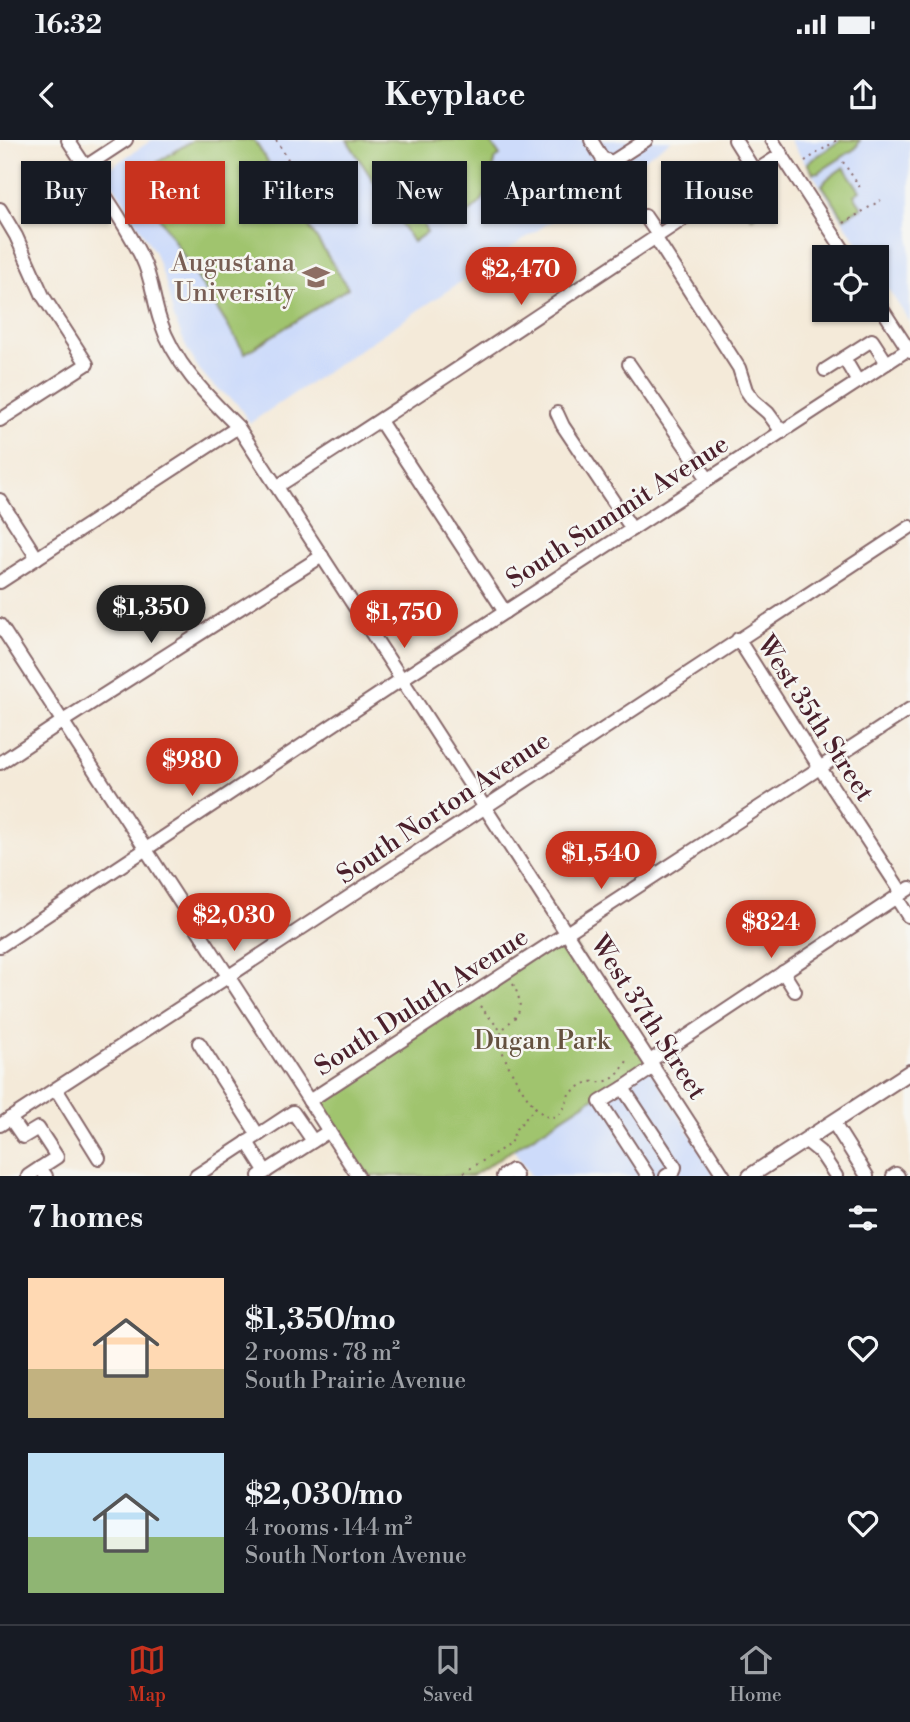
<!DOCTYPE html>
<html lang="en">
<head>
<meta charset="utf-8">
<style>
  body { margin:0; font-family:"Libre Bodoni",serif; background:#242831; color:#f1f3f6; height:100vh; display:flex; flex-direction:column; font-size:26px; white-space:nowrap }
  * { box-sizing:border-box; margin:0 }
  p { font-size:23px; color:#9ea1a6 }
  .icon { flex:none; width:38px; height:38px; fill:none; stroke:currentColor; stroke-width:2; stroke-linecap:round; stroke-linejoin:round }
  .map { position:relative; height:1036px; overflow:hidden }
  .drawer { display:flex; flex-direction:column; background:#171b24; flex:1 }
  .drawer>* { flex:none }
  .top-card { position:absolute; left:21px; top:21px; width:868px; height:63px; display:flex; gap:14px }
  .controls { position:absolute; left:812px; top:105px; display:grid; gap:14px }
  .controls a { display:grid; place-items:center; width:77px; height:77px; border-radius:0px; background:#171b24; box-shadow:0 2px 5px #0004; font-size:35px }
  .price { position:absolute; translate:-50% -60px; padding:0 16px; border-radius:24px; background:#c8321e; color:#fff; font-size:23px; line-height:46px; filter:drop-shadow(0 2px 4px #0008) }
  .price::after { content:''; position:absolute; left:50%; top:42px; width:21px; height:16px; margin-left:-10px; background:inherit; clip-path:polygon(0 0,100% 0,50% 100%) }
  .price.current { background:#222; color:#fff }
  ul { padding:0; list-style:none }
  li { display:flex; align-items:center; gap:21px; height:175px; padding:0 28px }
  li span { display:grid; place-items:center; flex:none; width:196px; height:140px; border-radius:0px; color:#555 }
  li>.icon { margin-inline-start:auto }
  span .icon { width:84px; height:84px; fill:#fffc; stroke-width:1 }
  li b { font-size:30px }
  h2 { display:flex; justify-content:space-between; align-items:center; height:84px; padding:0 28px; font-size:30px }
  .chip { padding:0 24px; border-radius:0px; background:#171b24; box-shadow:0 2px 5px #0004; font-size:24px; line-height:63px }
  .chip.current { background:#c8321e; color:#fff }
  .status { display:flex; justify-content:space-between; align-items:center; height:49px; padding:0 35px; background:#171b24; direction:ltr }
  .status svg { height:19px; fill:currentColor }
  header { display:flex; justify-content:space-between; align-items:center; height:91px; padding:0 28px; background:#171b24; font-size:32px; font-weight:800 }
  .menu { display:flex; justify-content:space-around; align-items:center; height:98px; border-top:2px solid #363941; background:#171b24; font-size:19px; color:#9ea1a6 }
  .menu a { display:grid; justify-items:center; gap:4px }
  .menu .current { color:#c8321e }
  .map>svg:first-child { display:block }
  .built { fill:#cddbfa }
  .green { fill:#a0c46e; stroke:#75724c; stroke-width:2 }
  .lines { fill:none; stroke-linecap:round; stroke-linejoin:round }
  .minor-casing { stroke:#866668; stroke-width:16 }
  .major-casing { stroke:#866668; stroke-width:18 }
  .path { stroke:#866668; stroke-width:2; stroke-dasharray:2 5; stroke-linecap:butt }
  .minor { stroke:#fff; stroke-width:12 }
  .major { stroke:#fff; stroke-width:14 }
  .labels { text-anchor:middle; stroke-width:5; stroke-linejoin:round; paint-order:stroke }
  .education-label { font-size:26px; fill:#785e54; stroke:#f6f6f2; text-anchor:end }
  .street-label { font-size:26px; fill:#4a1f2b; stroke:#f6f6f2 }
  .park-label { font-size:26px; fill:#64513f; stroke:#f6f6f2 }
</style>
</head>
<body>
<div class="status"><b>16:32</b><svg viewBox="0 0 49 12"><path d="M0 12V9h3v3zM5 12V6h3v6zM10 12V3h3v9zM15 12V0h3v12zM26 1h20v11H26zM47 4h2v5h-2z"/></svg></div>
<header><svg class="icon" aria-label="back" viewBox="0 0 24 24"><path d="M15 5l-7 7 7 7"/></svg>Keyplace<svg class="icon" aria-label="share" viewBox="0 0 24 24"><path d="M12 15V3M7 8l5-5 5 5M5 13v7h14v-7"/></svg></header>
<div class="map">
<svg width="910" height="1036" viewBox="0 0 910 1036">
  <rect width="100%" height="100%" fill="#f6f6f2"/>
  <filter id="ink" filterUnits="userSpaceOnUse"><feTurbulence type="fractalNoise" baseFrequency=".0143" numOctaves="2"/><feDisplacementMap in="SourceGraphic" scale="14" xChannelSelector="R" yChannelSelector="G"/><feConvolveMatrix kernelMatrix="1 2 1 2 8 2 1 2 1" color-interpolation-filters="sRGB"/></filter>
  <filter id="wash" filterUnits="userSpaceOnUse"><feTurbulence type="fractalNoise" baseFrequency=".00686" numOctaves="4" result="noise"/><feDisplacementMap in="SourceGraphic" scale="28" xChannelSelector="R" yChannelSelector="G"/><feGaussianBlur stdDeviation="1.57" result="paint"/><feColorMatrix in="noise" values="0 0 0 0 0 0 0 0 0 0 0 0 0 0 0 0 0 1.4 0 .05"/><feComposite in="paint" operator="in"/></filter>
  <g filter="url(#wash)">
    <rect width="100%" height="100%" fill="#f4ead9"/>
    <!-- built -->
    <g class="built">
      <path d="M152,0H672L250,283L237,264L211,243L199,229L187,209L173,175L166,144L155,113L105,31Z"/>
      <path d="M790,0H910V182L877,132V117H867Z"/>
      <path d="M646,923L717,1036H531L513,1009Z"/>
    </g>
    <!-- green -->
    <g class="green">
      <path d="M193,0H254L348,148L245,213L134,37Z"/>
      <path d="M347,0H489L500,16L494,20C495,61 464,87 424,81L422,83L427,92L413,102Z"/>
      <path d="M841,0H860L856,8L819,32L813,33L807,23Z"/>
      <path d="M844,27L860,51L854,55L862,67L844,78L822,45L827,39Z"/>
      <path d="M764,43L776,61L752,77L740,59Z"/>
      <path d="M567,793L650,921L472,1036H358L309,961Z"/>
    </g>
  </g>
  <g filter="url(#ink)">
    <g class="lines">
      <defs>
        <g id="minor">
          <path d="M68,0C93,39 122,77 142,118C152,138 153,159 160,180C174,224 207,256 238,287L724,1036"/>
          <path d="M591,0L602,18L612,22L646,0"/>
          <path d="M735,0L755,32"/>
          <path d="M772,0L848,117"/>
          <path d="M85,27L126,0"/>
          <path d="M0,69L16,96L43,156L87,224L0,280"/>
          <path d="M645,76L658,95"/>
          <path d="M655,97L739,228L746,250L753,260L768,273L782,292"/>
          <path d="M877,161L910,212"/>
          <path d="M844,218L858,242"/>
          <path d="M629,224L708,339"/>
          <path d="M825,230L872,200L887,223"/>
          <path d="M557,273L563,286L632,389"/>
          <path d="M380,281L505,472"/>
          <path d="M278,346C447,238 613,124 782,14"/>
          <path d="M0,360L37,418"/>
          <path d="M0,442L238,287"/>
          <path d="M0,485L358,1036"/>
          <path d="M738,499L820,628L902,753"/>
          <path d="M0,623L63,581L322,416"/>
          <path d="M896,757L908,776L910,775"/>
          <path d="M0,806L402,539L910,208"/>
          <path d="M783,832L795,851"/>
          <path d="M199,903L258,995"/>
          <path d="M650,921L910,748"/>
          <path d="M654,927L623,948L675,1027L674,1031L666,1036"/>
          <path d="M623,948L600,962L648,1036"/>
          <path d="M56,949L99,1018"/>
          <path d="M309,961L910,569"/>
          <path d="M10,978L23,997L38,988L57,1017L40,1028"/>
          <path d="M833,982L867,1036"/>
          <path d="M0,985L229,836L910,387"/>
          <path d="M805,1000L820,1012L836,1036"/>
          <path d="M247,1002L266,1032"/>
          <path d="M28,1036L40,1028L46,1036"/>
          <path d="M196,1036L293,972L313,1001"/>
          <path d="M259,1036L329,991"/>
          <path d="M503,1036L512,1030L516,1036"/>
          <path d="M893,1036L896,1034L898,1036"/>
        </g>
        <path id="major" d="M750,1036L910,932"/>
      </defs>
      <!-- minor casing -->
      <use href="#minor" class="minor-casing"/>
      <!-- major casing -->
      <use href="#major" class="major-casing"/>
      <!-- path -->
      <g class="path">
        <path d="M276,0L315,63"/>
        <path d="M805,21L837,0"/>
        <path d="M843,22L861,49"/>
        <path d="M844,83L881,60"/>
        <path d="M513,844C534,884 499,877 500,901C500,916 534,977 550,977C564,977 565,964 569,954C575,950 583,943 590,942C593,941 597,943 601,942C615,941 621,931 627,921"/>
        <path d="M480,866L501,891"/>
        <path d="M458,1036L510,1004L516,989L536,967"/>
      </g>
      <!-- minor -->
      <use href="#minor" class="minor"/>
      <!-- major -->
      <use href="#major" class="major"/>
    </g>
  </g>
  <!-- icons -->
  <defs>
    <symbol id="university-bare" viewBox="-9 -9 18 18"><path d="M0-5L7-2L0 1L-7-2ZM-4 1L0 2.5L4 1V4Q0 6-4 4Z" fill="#8d6e63" stroke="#f6f6f2" stroke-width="2.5" paint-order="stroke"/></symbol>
  </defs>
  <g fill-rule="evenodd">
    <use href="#university-bare" x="297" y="118" width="38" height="38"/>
  </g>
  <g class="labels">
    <!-- education labels -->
    <g class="education-label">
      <text x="295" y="131">Augustana<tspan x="295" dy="30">University</tspan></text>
    </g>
    <!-- street labels -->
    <g class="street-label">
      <text transform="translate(617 371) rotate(-33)" y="9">South Summit Avenue</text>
      <text transform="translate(816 578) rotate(57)" y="9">West 35th Street</text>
      <text transform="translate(443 667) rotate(-34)" y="9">South Norton Avenue</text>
      <text transform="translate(421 861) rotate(-33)" y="9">South Duluth Avenue</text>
      <text transform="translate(649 877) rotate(57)" y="9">West 37th Street</text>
    </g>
    <!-- park labels -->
    <g class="park-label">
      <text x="542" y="909">Dugan Park</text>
    </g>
  </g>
</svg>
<div class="controls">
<a><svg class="icon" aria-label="locate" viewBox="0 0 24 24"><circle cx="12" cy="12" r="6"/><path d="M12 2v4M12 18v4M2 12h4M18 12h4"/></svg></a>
</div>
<b class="price" style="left:521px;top:167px">$2,470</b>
<b class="price current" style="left:151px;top:505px">$1,350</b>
<b class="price" style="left:404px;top:510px">$1,750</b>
<b class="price" style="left:192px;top:658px">$980</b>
<b class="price" style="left:601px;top:751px">$1,540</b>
<b class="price" style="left:234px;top:813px">$2,030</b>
<b class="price" style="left:771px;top:820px">$824</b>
<div class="top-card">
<a class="chip">Buy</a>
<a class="chip current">Rent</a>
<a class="chip">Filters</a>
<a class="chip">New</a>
<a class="chip">Apartment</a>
<a class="chip">House</a>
</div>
</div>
<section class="drawer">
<h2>7 homes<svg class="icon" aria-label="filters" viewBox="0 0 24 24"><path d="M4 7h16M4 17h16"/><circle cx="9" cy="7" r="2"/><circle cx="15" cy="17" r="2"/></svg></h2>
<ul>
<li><span style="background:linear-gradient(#ffd9b3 65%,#c2b280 0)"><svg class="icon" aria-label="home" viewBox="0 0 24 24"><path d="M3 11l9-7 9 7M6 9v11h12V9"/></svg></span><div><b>$1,350/mo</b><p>2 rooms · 78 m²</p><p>South Prairie Avenue</p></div><svg class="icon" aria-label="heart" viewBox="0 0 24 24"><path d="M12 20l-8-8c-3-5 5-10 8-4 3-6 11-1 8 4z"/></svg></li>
<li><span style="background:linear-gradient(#bfe0f5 60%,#8fb573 0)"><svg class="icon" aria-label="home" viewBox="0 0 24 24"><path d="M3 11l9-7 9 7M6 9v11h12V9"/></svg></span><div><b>$2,030/mo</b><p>4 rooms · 144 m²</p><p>South Norton Avenue</p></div><svg class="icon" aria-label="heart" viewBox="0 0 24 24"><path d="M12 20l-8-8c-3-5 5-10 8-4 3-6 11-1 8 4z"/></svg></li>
</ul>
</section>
<nav class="menu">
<a class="current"><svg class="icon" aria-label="map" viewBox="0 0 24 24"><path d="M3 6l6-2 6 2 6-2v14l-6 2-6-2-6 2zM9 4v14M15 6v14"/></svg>Map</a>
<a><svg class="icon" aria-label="saved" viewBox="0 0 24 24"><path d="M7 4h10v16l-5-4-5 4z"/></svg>Saved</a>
<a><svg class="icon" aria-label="home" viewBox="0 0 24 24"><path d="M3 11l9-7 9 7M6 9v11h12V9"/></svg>Home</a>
</nav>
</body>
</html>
